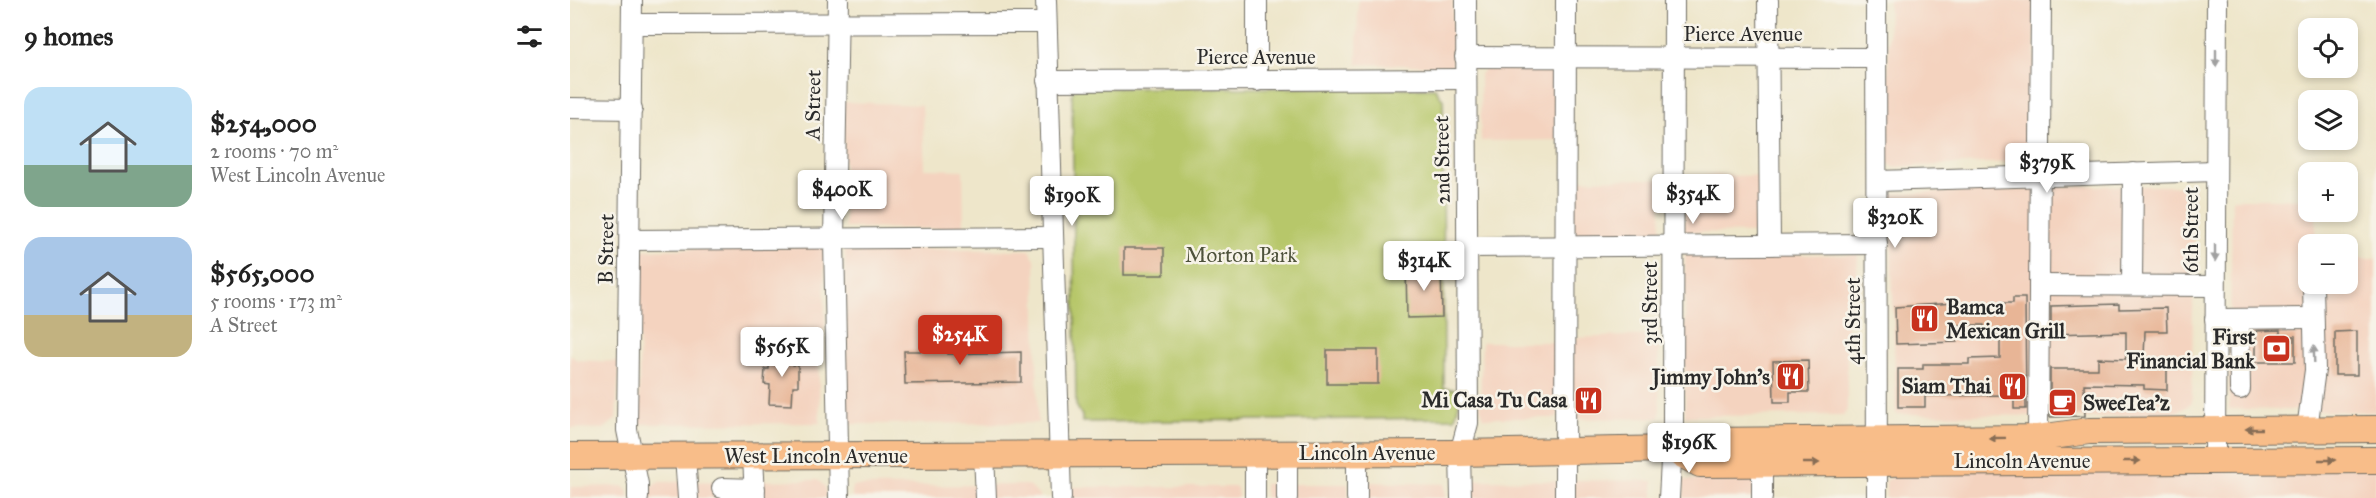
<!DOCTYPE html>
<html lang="en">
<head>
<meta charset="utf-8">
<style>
  body { margin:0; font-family:"IM FELL Great Primer",serif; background:#f2f2f2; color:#222; height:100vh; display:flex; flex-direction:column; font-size:22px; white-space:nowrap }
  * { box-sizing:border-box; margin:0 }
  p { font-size:20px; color:#767676 }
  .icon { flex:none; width:33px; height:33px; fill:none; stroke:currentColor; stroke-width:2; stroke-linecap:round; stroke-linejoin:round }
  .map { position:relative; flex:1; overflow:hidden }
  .sheet { display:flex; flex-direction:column; background:#fff; width:570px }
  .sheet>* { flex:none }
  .tools { position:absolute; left:1728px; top:18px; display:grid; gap:12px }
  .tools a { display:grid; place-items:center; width:60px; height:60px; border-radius:12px; background:#fff; box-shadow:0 3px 9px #0003; font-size:30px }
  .price { position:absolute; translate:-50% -51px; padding:0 14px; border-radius:6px; background:#fff; color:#222; font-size:20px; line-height:39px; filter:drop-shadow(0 2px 3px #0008) }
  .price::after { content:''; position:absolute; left:50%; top:36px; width:18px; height:14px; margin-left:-9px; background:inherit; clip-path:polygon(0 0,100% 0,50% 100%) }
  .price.active { background:#c8321e; color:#fff }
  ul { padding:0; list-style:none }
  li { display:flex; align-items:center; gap:18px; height:150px; padding:0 24px }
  li span { display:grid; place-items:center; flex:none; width:168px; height:120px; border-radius:18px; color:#555 }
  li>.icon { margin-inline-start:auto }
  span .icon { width:72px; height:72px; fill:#fffc; stroke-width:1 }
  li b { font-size:26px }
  h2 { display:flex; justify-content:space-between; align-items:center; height:72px; padding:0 24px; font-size:26px }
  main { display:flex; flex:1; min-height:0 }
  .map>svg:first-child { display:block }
  .built { fill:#f4d3bf }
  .green { fill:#b7c76a; stroke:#71794a; stroke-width:1.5 }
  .building { fill:#e8b596 }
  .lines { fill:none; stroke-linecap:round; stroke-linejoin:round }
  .minor-casing { stroke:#6f6c63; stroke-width:22 }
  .major-casing { stroke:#6f6c63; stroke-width:28 }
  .minor { stroke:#fff; stroke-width:20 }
  .major { stroke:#f8bd89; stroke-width:26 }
  .oneway { fill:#a0a0a0 }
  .oneway2 { fill:#876d55 }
  .labels { text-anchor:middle; stroke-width:5; stroke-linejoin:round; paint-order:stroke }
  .street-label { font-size:21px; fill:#2b2b2b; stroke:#f7f3e8 }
  .park-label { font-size:21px; fill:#4e523b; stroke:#f7f3e8 }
  .poi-label { font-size:21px; font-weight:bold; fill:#2b2b2b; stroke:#f7f3e8; text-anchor:end }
</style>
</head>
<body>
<main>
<section class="sheet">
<h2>9 homes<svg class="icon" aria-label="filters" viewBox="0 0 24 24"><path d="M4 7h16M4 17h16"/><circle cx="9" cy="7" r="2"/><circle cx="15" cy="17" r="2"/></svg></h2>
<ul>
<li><span style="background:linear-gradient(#bfe0f5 65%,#7fa58c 0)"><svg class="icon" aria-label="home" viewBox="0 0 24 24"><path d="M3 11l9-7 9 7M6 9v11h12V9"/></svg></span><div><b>$254,000</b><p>2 rooms · 70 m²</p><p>West Lincoln Avenue</p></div></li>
<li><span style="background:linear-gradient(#a9c7e8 65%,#c2b280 0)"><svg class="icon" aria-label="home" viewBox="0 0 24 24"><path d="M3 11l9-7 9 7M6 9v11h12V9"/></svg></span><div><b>$565,000</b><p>5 rooms · 173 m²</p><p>A Street</p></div></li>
</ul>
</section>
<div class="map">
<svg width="1806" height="498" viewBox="0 0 1806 498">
  <rect width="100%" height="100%" fill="#f7f3e8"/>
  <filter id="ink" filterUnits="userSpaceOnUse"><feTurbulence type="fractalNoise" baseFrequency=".0167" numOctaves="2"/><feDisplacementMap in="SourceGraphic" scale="12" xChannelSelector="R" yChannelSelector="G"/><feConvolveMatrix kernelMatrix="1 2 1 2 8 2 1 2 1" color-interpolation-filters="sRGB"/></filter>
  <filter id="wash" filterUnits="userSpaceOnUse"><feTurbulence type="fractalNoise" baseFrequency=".008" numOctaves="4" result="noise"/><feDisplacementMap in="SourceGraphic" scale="24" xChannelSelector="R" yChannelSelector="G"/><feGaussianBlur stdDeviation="1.35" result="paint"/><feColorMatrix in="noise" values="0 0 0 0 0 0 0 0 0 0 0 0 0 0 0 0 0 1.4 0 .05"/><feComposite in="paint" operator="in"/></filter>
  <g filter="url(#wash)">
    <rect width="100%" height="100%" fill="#eee6ca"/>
    <!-- built -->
    <g class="built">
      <path d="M788,0H883L882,66L787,64Z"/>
      <path d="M1319,0H1465L1464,161L1323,167L1317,162Z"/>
      <path d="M992,66L993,140L911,141L910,74L917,67Z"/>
      <path d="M273,102L352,105L355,169L393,170L394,229L275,228Z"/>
      <path d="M1115,175L1194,176L1193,233L1114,232Z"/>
      <path d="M1090,179L1091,235L1000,234L1001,180Z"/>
      <path d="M1478,186H1624L1622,403L1608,412L1515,418L1470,414V416L1326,414L1320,194L1465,189Z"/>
      <path d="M1662,199H1738V212H1746V244H1738V284H1778V259H1806V412L1659,409Z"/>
      <path d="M254,246L255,326L248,341L250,423L69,424L70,250Z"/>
      <path d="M275,249L459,250L465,259L468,423L276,424Z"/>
      <path d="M1115,254L1288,255L1287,274L1277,300V411L1273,415L1115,416Z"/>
      <path d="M1088,335L1090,418L1002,419V338Z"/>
      <path d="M912,342H989L988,418H914L910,407Z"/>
      <path d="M0,355L7,360L49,362L46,419L34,429L0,428Z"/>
      <path d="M1806,467V498H1316V481L1337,468Z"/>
      <path d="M248,480L255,487L256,498H78V489L87,482Z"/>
      <path d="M902,480L986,481L987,498H902Z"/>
      <path d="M1000,480L1083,481V498H1000Z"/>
      <rect x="1114" y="480" width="73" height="18"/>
      <path d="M794,482L875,484V498H794Z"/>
      <path d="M694,484H778V498H695Z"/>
      <path d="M459,485L471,498H282V486Z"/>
      <path d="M53,486L58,491L59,498H0V487Z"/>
      <path d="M503,487H667L668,498H499Z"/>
    </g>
    <!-- green -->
    <path class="green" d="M506,88H865L873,100L874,388L889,390V403L885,418L512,422V416L506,405L502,93Z"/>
    <g id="blocks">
      <!-- building -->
      <g class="building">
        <rect x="554" y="248" width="40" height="27"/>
        <path d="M871,266L872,317L837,318L836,267Z"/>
        <path d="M1443,298H1455L1456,409H1444V395L1355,396V407H1328V369H1353V364H1399V359L1430,358V335H1414V325H1386L1387,342L1326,344L1325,307L1385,303H1443Z"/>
        <path d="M1549,304V309L1596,308L1597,331H1575L1574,358L1597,359V390L1574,389V385L1514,384L1515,416L1480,417V369H1528V358L1556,359V332L1481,334V306Z"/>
        <path d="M1710,330V336H1725V362H1686V331Z"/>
        <path d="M1787,331V375H1765V332Z"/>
        <path d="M378,339V354L451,352V382L335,384L334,351H357V340Z"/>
        <rect x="757" y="350" width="51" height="34"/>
        <path d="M200,352H224L223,365H228V386H223L222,405L199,404L200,385L194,384L195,369H199Z"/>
        <path d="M1238,360L1239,392H1220V402H1204L1203,361Z"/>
      </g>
    </g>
  </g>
  <g filter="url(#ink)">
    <use href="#blocks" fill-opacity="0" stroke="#6f6c63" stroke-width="1.5"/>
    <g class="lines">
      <defs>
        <g id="minor">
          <path d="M62,0L57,430L68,484V498"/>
          <path d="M268,0L264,240L269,498"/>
          <path d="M476,0L491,498"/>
          <path d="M1198,0L1200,245"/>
          <path d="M1306,0L1307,498"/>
          <path d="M63,24L476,23"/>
          <path d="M895,57L1306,58"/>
          <path d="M477,81L895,79"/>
          <path d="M687,81V0"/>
          <path d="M0,108L62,109"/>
          <path d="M1307,181L1646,171"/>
          <path d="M61,240L483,237"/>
          <path d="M898,247L1307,244"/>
          <path d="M1469,285L1645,286"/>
          <path d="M1562,285L1563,173"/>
          <path d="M1645,319L1743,318"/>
          <path d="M1669,319L1670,389"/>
          <path d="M1737,429L1745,370L1743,285"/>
          <path d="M1468,438L1471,0"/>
          <path d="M685,453V498"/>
          <path d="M787,454V498"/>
          <path d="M414,455L416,498"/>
          <path d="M115,456L118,498"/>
          <path d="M183,456L185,498"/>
          <path d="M1645,460L1647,0"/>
          <path d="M1192,463V498"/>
          <path d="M152,488L185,489"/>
          <path d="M717,498V453"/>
          <path d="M891,498L890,453L898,423L896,0"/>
          <path d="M995,498L996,0"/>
          <path d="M1099,498L1103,424L1104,0"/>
        </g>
        <g id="major">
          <path d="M1102,449L1130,464L1806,460"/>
          <path d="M0,456L890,453L1102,449L1129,441L1468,438L1519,431L1806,429"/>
        </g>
      </defs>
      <!-- minor casing -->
      <use href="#minor" class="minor-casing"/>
      <!-- major casing -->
      <use href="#major" class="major-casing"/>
      <!-- minor -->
      <use href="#minor" class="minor"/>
      <!-- major -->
      <use href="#major" class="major"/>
    </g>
    <!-- one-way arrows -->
    <defs><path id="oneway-solid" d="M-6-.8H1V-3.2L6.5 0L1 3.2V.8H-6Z" transform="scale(1.5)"/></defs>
    <g class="oneway">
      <use href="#oneway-solid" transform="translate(1646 58) rotate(90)"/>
      <use href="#oneway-solid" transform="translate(1645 253) rotate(90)"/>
      <use href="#oneway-solid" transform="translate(1744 354) rotate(-92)"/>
    </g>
    <g class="oneway2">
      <use href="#oneway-solid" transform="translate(1684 429) rotate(180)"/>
      <use href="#oneway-solid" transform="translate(1427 438) rotate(179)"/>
      <use href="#oneway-solid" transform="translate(1757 460)"/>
      <use href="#oneway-solid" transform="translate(1562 461)"/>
      <use href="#oneway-solid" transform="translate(1241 463)"/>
    </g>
  </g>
  <!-- icons -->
  <defs>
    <symbol id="restaurant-square" viewBox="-11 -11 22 22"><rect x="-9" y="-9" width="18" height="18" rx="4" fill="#c8321e" stroke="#f7f3e8"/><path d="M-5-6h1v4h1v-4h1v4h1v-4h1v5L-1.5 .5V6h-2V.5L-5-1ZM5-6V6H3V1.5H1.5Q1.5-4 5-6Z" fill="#fff"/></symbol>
    <symbol id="bank-square" viewBox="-11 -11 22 22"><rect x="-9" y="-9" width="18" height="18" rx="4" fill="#c8321e" stroke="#f7f3e8"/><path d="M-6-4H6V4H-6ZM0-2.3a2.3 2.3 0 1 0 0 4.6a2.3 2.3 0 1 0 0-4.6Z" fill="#fff"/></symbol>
    <symbol id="cafe-square" viewBox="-11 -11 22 22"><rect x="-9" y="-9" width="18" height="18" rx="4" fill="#c8321e" stroke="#f7f3e8"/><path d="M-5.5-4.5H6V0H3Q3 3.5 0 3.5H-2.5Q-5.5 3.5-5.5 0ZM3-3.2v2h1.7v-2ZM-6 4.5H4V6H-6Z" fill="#fff"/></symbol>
  </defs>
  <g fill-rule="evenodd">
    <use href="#restaurant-square" x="1338" y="302" width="33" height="33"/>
    <use href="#bank-square" x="1690" y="332" width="33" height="33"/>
    <use href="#restaurant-square" x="1204" y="360" width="33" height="33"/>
    <use href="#restaurant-square" x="1426" y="370" width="33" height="33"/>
    <use href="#restaurant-square" x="1002" y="384" width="33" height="33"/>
    <use href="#cafe-square" x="1476" y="386" width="33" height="33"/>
  </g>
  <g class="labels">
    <!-- street labels -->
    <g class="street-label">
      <text x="1173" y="41">Pierce Avenue</text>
      <text x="686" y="64">Pierce Avenue</text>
      <text transform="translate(243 105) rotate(-89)" y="7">A Street</text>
      <text transform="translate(872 160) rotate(-91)" y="7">2nd Street</text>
      <text transform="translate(1621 230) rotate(-90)" y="7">6th Street</text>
      <text transform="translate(36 249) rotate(-89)" y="7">B Street</text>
      <text transform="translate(1080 303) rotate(-90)" y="7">3rd Street</text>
      <text transform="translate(1283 321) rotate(-90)" y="7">4th Street</text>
      <text x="797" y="460">Lincoln Avenue</text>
      <text x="246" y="463">West Lincoln Avenue</text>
      <text x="1452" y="468">Lincoln Avenue</text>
    </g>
    <!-- park labels -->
    <g class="park-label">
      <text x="671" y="262">Morton Park</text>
    </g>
    <!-- poi labels -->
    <g class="poi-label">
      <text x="1376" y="314" text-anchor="start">Bamca<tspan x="1376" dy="24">Mexican Grill</tspan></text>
      <text x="1685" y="344">First<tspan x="1685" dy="24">Financial Bank</tspan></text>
      <text x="1200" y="384">Jimmy John's</text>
      <text x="1421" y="393">Siam Thai</text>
      <text x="997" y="407">Mi Casa Tu Casa</text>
      <text x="1513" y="410" text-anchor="start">SweeTea'z</text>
    </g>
  </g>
</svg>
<div class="tools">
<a><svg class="icon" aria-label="locate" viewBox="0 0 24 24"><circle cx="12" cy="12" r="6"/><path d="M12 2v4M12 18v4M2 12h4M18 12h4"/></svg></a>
<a><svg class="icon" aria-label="layers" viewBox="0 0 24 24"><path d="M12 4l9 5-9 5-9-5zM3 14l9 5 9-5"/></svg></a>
<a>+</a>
<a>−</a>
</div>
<b class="price" style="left:1477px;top:194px">$379K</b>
<b class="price" style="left:272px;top:221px">$400K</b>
<b class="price" style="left:1123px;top:225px">$354K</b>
<b class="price" style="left:502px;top:227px">$190K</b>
<b class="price" style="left:1325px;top:249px">$320K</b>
<b class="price" style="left:854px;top:292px">$314K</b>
<b class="price active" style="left:390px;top:366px">$254K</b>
<b class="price" style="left:212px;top:378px">$565K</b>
<b class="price" style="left:1119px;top:474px">$196K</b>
</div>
</main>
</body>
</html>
